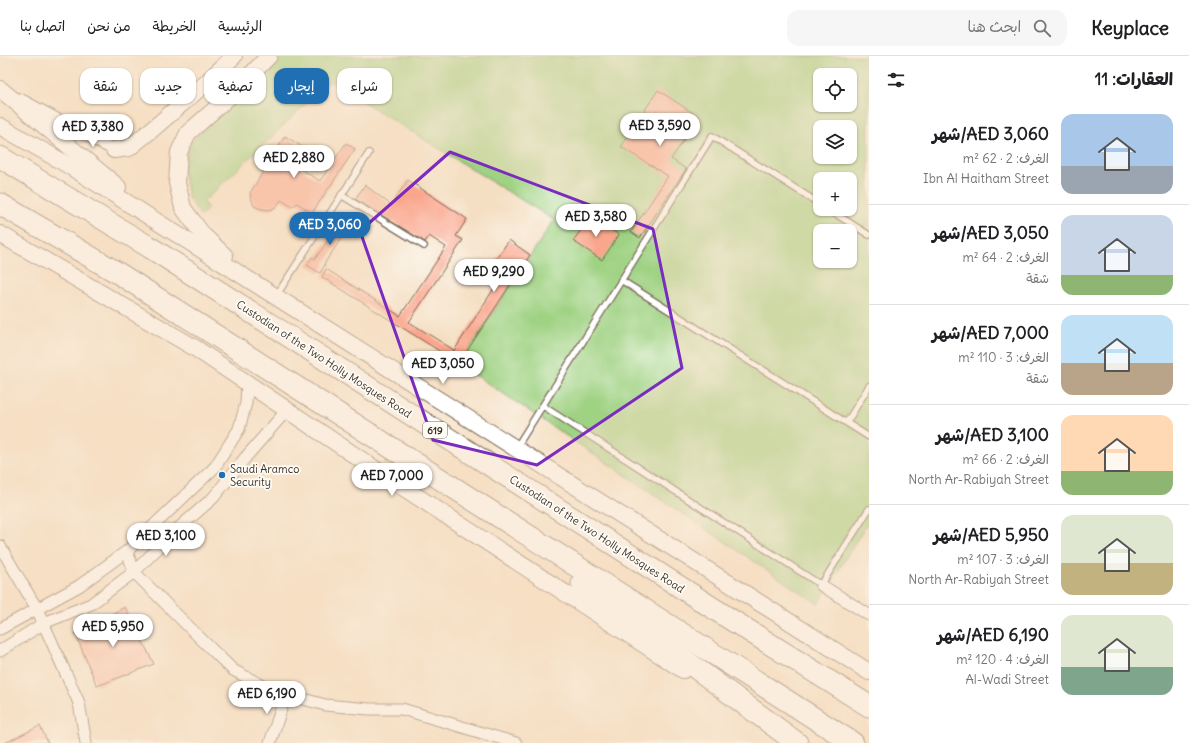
<!DOCTYPE html>
<html lang="ar">
<head>
<meta charset="utf-8">
<style>
  body { margin:0; font-family:Delius,"Playpen Sans Arabic",sans-serif; background:#f6f6f6; color:#202124; direction:rtl; height:100vh; display:flex; flex-direction:column; font-size:15px; white-space:nowrap }
  * { box-sizing:border-box; margin:0 }
  p { font-size:13px; color:#757577 }
  .icon { flex:none; width:22px; height:22px; fill:none; stroke:currentColor; stroke-width:2; stroke-linecap:round; stroke-linejoin:round }
  .map { position:relative; flex:1; overflow:hidden; direction:ltr }
  .side { display:flex; flex-direction:column; background:#fff; width:320px }
  .side>* { flex:none }
  .guide { position:absolute; left:12px; top:12px; width:380px; height:36px; direction:rtl; display:flex; gap:8px }
  .fabs { position:absolute; left:813px; top:12px; display:grid; gap:8px }
  .fabs a { display:grid; place-items:center; width:44px; height:44px; border-radius:8px; background:#fff; box-shadow:0 1px 3px #0004; font-size:20px }
  .price { position:absolute; translate:-50% -34px; padding:0 9px; border-radius:14px; background:#fff; color:#222; font-size:13px; line-height:26px; filter:drop-shadow(0 1px 2px #0008) }
  .price::after { content:''; position:absolute; left:50%; top:24px; width:12px; height:9px; margin-left:-6px; background:inherit; clip-path:polygon(0 0,100% 0,50% 100%) }
  .price.current { background:#1f6fb2; color:#fff }
  ul { padding:0; list-style:none }
  li { display:flex; align-items:center; gap:12px; height:100px; padding:0 16px }
  li+li { border-top:1px solid #e0e0e0 }
  li span { display:grid; place-items:center; flex:none; width:112px; height:80px; border-radius:12px; color:#555 }
  li>.icon { margin-inline-start:auto }
  span .icon { width:48px; height:48px; fill:#fffc; stroke-width:1 }
  li b { font-size:17px }
  h2 { display:flex; justify-content:space-between; align-items:center; height:48px; padding:0 16px; font-size:17px }
  .tag { padding:0 14px; border-radius:12px; background:#fff; box-shadow:0 1px 3px #0004; font-size:14px; line-height:36px }
  .tag.current { background:#1f6fb2; color:#fff }
  header { display:flex; align-items:center; gap:24px; box-sizing:border-box; height:56px; padding:0 20px; background:#fff; border-bottom:1px solid #e0e0e0 }
  header strong { font-size:19px }
  nav { display:flex; gap:22px; margin-inline-start:auto; font-size:14px }
  .search { width:280px; height:36px; background:#f6f6f6; display:flex; align-items:center; gap:10px; box-sizing:border-box; padding:0 14px; border-radius:12px; color:#757577; font-size:15px }
  main { display:flex; flex:1; min-height:0 }
  .map>svg:first-child { display:block }
  .green { fill:#9fd282; stroke:#6d7e50; fill-rule:evenodd }
  .building { fill:#faa68d }
  .lines { fill:none; stroke-linecap:round; stroke-linejoin:round }
  .lane-casing { stroke:#7c6958; stroke-width:8 }
  .street-casing { stroke:#7c6958; stroke-width:13 }
  .secondary-casing { stroke:#7c6958; stroke-width:18 }
  .highway-casing { stroke:#7c6958; stroke-width:23 }
  .lane { stroke:#fff; stroke-width:5.5 }
  .street { stroke:#fff; stroke-width:11 }
  .secondary { stroke:#fff; stroke-width:16 }
  .highway { stroke:#fff; stroke-width:21 }
  .marked { fill:none; stroke:#7b2cbf; stroke-width:3; stroke-linejoin:round }
  .poi-dot { fill:#1f6fb2; stroke:#fdfcf7; stroke-width:1.5 }
  .labels { text-anchor:middle; stroke-width:3.5; stroke-linejoin:round; paint-order:stroke }
  .shield { fill:#fdfcf7; stroke:#75695f; stroke-width:1 }
  .shield-label { font-size:10px; font-weight:bold; fill:#3b2a1e }
  .street-label { font-size:11px; fill:#3b2a1e; stroke:#fdfcf7 }
  .poi-label { font-size:11px; fill:#3b2a1e; stroke:#fdfcf7; text-anchor:start }
</style>
</head>
<body>
<header>
<strong>Keyplace</strong>
<div class="search"><svg class="icon" aria-label="search" viewBox="0 0 24 24"><circle cx="10" cy="10" r="6"/><path d="M15 15l6 6"/></svg>ابحث هنا</div>
<nav><a>الرئيسية</a><a>الخريطة</a><a>من نحن</a><a>اتصل بنا</a></nav>
</header>
<main>
<section class="side">
<h2>العقارات: 11<svg class="icon" aria-label="filters" viewBox="0 0 24 24"><path d="M4 7h16M4 17h16"/><circle cx="9" cy="7" r="2"/><circle cx="15" cy="17" r="2"/></svg></h2>
<ul>
<li><span style="background:linear-gradient(#a9c7e8 65%,#9aa5b1 0)"><svg class="icon" aria-label="home" viewBox="0 0 24 24"><path d="M3 11l9-7 9 7M6 9v11h12V9"/></svg></span><div><b>AED 3,060/شهر</b><p>الغرف: 2 · 62 m²</p><p>Ibn Al Haitham Street</p></div></li>
<li><span style="background:linear-gradient(#c9d6e8 75%,#8fb573 0)"><svg class="icon" aria-label="home" viewBox="0 0 24 24"><path d="M3 11l9-7 9 7M6 9v11h12V9"/></svg></span><div><b>AED 3,050/شهر</b><p>الغرف: 2 · 64 m²</p><p>شقة</p></div></li>
<li><span style="background:linear-gradient(#bfe0f5 60%,#b9a48a 0)"><svg class="icon" aria-label="home" viewBox="0 0 24 24"><path d="M3 11l9-7 9 7M6 9v11h12V9"/></svg></span><div><b>AED 7,000/شهر</b><p>الغرف: 3 · 110 m²</p><p>شقة</p></div></li>
<li><span style="background:linear-gradient(#ffd9b3 70%,#8fb573 0)"><svg class="icon" aria-label="home" viewBox="0 0 24 24"><path d="M3 11l9-7 9 7M6 9v11h12V9"/></svg></span><div><b>AED 3,100/شهر</b><p>الغرف: 2 · 66 m²</p><p>North Ar-Rabiyah Street</p></div></li>
<li><span style="background:linear-gradient(#dfe7d0 60%,#c2b280 0)"><svg class="icon" aria-label="home" viewBox="0 0 24 24"><path d="M3 11l9-7 9 7M6 9v11h12V9"/></svg></span><div><b>AED 5,950/شهر</b><p>الغرف: 3 · 107 m²</p><p>North Ar-Rabiyah Street</p></div></li>
<li><span style="background:linear-gradient(#dfe7d0 65%,#7fa58c 0)"><svg class="icon" aria-label="home" viewBox="0 0 24 24"><path d="M3 11l9-7 9 7M6 9v11h12V9"/></svg></span><div><b>AED 6,190/شهر</b><p>الغرف: 4 · 120 m²</p><p>Al-Wadi Street</p></div></li>
</ul>
</section>
<div class="map">
<svg width="869" height="687" viewBox="0 0 869 687">
  <rect width="100%" height="100%" fill="#fdfcf7"/>
  <filter id="ink" filterUnits="userSpaceOnUse"><feTurbulence type="fractalNoise" baseFrequency=".025" numOctaves="2"/><feDisplacementMap in="SourceGraphic" scale="8" xChannelSelector="R" yChannelSelector="G"/><feConvolveMatrix kernelMatrix="1 2 1 2 8 2 1 2 1" color-interpolation-filters="sRGB"/></filter>
  <filter id="wash" filterUnits="userSpaceOnUse"><feTurbulence type="fractalNoise" baseFrequency=".012" numOctaves="4" result="noise"/><feDisplacementMap in="SourceGraphic" scale="16" xChannelSelector="R" yChannelSelector="G"/><feGaussianBlur stdDeviation="0.9" result="paint"/><feColorMatrix in="noise" values="0 0 0 0 0 0 0 0 0 0 0 0 0 0 0 0 0 1.4 0 .05"/><feComposite in="paint" operator="in"/></filter>
  <g filter="url(#wash)">
    <rect width="100%" height="100%" fill="#f5dfc3"/>
    <!-- green -->
    <path class="green" d="M276,0H869V464L818,548L459,308L554,164L330,25L203,146L208,152L201,160L189,143L183,115L187,97L193,84L268,10ZM820,19H850V49H820ZM820,71H850V101H820ZM820,123H850V153H820ZM820,175H850V205H820Z"/>
    <g id="blocks">
      <!-- building -->
      <g class="building">
        <path d="M658,34L699,61L671,103L686,113L640,182L631,176L668,120L621,91Z"/>
        <path d="M285,80L309,95L299,112L320,125L346,87L355,93L312,157L297,147L293,151L281,144L276,151L270,154L261,153L254,150L251,142L250,137Z"/>
        <path d="M408,124L467,163L456,180L463,184L409,266L454,294L449,301L322,221L326,213L400,260L446,191L429,180L425,186L355,143L365,129L391,149Z"/>
        <path d="M345,160L353,165L324,208L325,209L320,217L307,209L312,201L315,203Z"/>
        <path d="M591,160L619,179L602,204L573,185Z"/>
        <path d="M509,184L530,199L459,307L450,301L500,223L488,215Z"/>
        <path d="M125,551L154,608L97,630L75,577Z"/>
        <path d="M40,670L48,687H5Z"/>
      </g>
    </g>
  </g>
  <g filter="url(#ink)">
    <use href="#blocks" fill-opacity="0" stroke="#7c6958" stroke-width="1"/>
    <g class="lines">
      <defs>
        <g id="lane">
          <path d="M341,139L424,190"/>
          <path d="M828,153L869,179"/>
          <path d="M621,224L869,381"/>
          <path d="M276,240L369,97"/>
          <path d="M543,350L821,529L869,453"/>
          <path d="M847,366L869,330"/>
          <path d="M516,392L712,80L820,148"/>
        </g>
        <g id="street">
          <path d="M20,43L114,94"/>
          <path d="M0,490L37,553L79,647L86,687"/>
          <path d="M127,495L134,516L199,581L233,614L271,634L325,649L369,653H402L516,687"/>
          <path d="M821,529L869,559"/>
          <path d="M0,573L79,530L127,495L215,411L239,373L246,347L247,327"/>
          <path d="M0,595L44,567L91,548L134,516L173,477L213,442L245,402L287,354"/>
          <path d="M270,687L286,638"/>
        </g>
        <g id="secondary">
          <path d="M0,33L118,131"/>
          <path d="M0,70L66,108L869,616"/>
          <path d="M114,94L129,92L155,71L206,27L234,0"/>
          <path d="M0,178L195,292L381,417L683,614"/>
          <path d="M225,200L203,179L183,152L177,127L179,96L188,77L231,39L269,0"/>
        </g>
        <g id="highway">
          <path d="M0,101L151,192L730,563L869,650"/>
          <path d="M0,148L118,217L853,687"/>
          <path d="M582,528L797,687"/>
        </g>
      </defs>
      <!-- lane casing -->
      <use href="#lane" class="lane-casing"/>
      <!-- street casing -->
      <use href="#street" class="street-casing"/>
      <!-- secondary casing -->
      <use href="#secondary" class="secondary-casing"/>
      <!-- highway casing -->
      <use href="#highway" class="highway-casing"/>
      <!-- lane -->
      <use href="#lane" class="lane"/>
      <!-- street -->
      <use href="#street" class="street"/>
      <!-- secondary -->
      <use href="#secondary" class="secondary"/>
      <!-- highway -->
      <use href="#highway" class="highway"/>
    </g>
  </g>
  <!-- marked area -->
  <path d="M0 0H869V687H0ZM450,96L653,173L682,312L537,409L433,384L360,175Z" fill="#f5dfc3" fill-opacity=".55" fill-rule="evenodd"/>
  <path class="marked" d="M450,96L653,173L682,312L537,409L433,384L360,175Z"/>
  <!-- markers -->
  <circle class="poi-dot" cx="222" cy="419" r="4"/>
  <g class="labels">
    <!-- shield labels -->
    <rect class="shield" x="423" y="366" width="24" height="16" rx="3"/>
    <g class="shield-label">
      <text x="435" y="378">619</text>
    </g>
    <!-- street labels -->
    <g class="street-label">
      <text transform="translate(324 303) rotate(33)" y="4">Custodian of the Two Holly Mosques Road</text>
      <text transform="translate(597 478) rotate(33)" y="4">Custodian of the Two Holly Mosques Road</text>
    </g>
    <!-- poi labels -->
    <g class="poi-label">
      <text x="230" y="417">Saudi Aramco<tspan x="230" dy="13">Security</tspan></text>
    </g>
  </g>
</svg>
<div class="fabs">
<a><svg class="icon" aria-label="locate" viewBox="0 0 24 24"><circle cx="12" cy="12" r="6"/><path d="M12 2v4M12 18v4M2 12h4M18 12h4"/></svg></a>
<a><svg class="icon" aria-label="layers" viewBox="0 0 24 24"><path d="M12 4l9 5-9 5-9-5zM3 14l9 5 9-5"/></svg></a>
<a>+</a>
<a>−</a>
</div>
<b class="price" style="left:660px;top:91px">AED 3,590</b>
<b class="price" style="left:93px;top:92px">AED 3,380</b>
<b class="price" style="left:294px;top:123px">AED 2,880</b>
<b class="price" style="left:596px;top:182px">AED 3,580</b>
<b class="price current" style="left:330px;top:190px">AED 3,060</b>
<b class="price" style="left:494px;top:237px">AED 9,290</b>
<b class="price" style="left:443px;top:329px">AED 3,050</b>
<b class="price" style="left:392px;top:441px">AED 7,000</b>
<b class="price" style="left:166px;top:501px">AED 3,100</b>
<b class="price" style="left:113px;top:592px">AED 5,950</b>
<b class="price" style="left:267px;top:659px">AED 6,190</b>
<div class="guide">
<a class="tag">شراء</a>
<a class="tag current">إيجار</a>
<a class="tag">تصفية</a>
<a class="tag">جديد</a>
<a class="tag">شقة</a>
</div>
</div>
</main>
</body>
</html>
